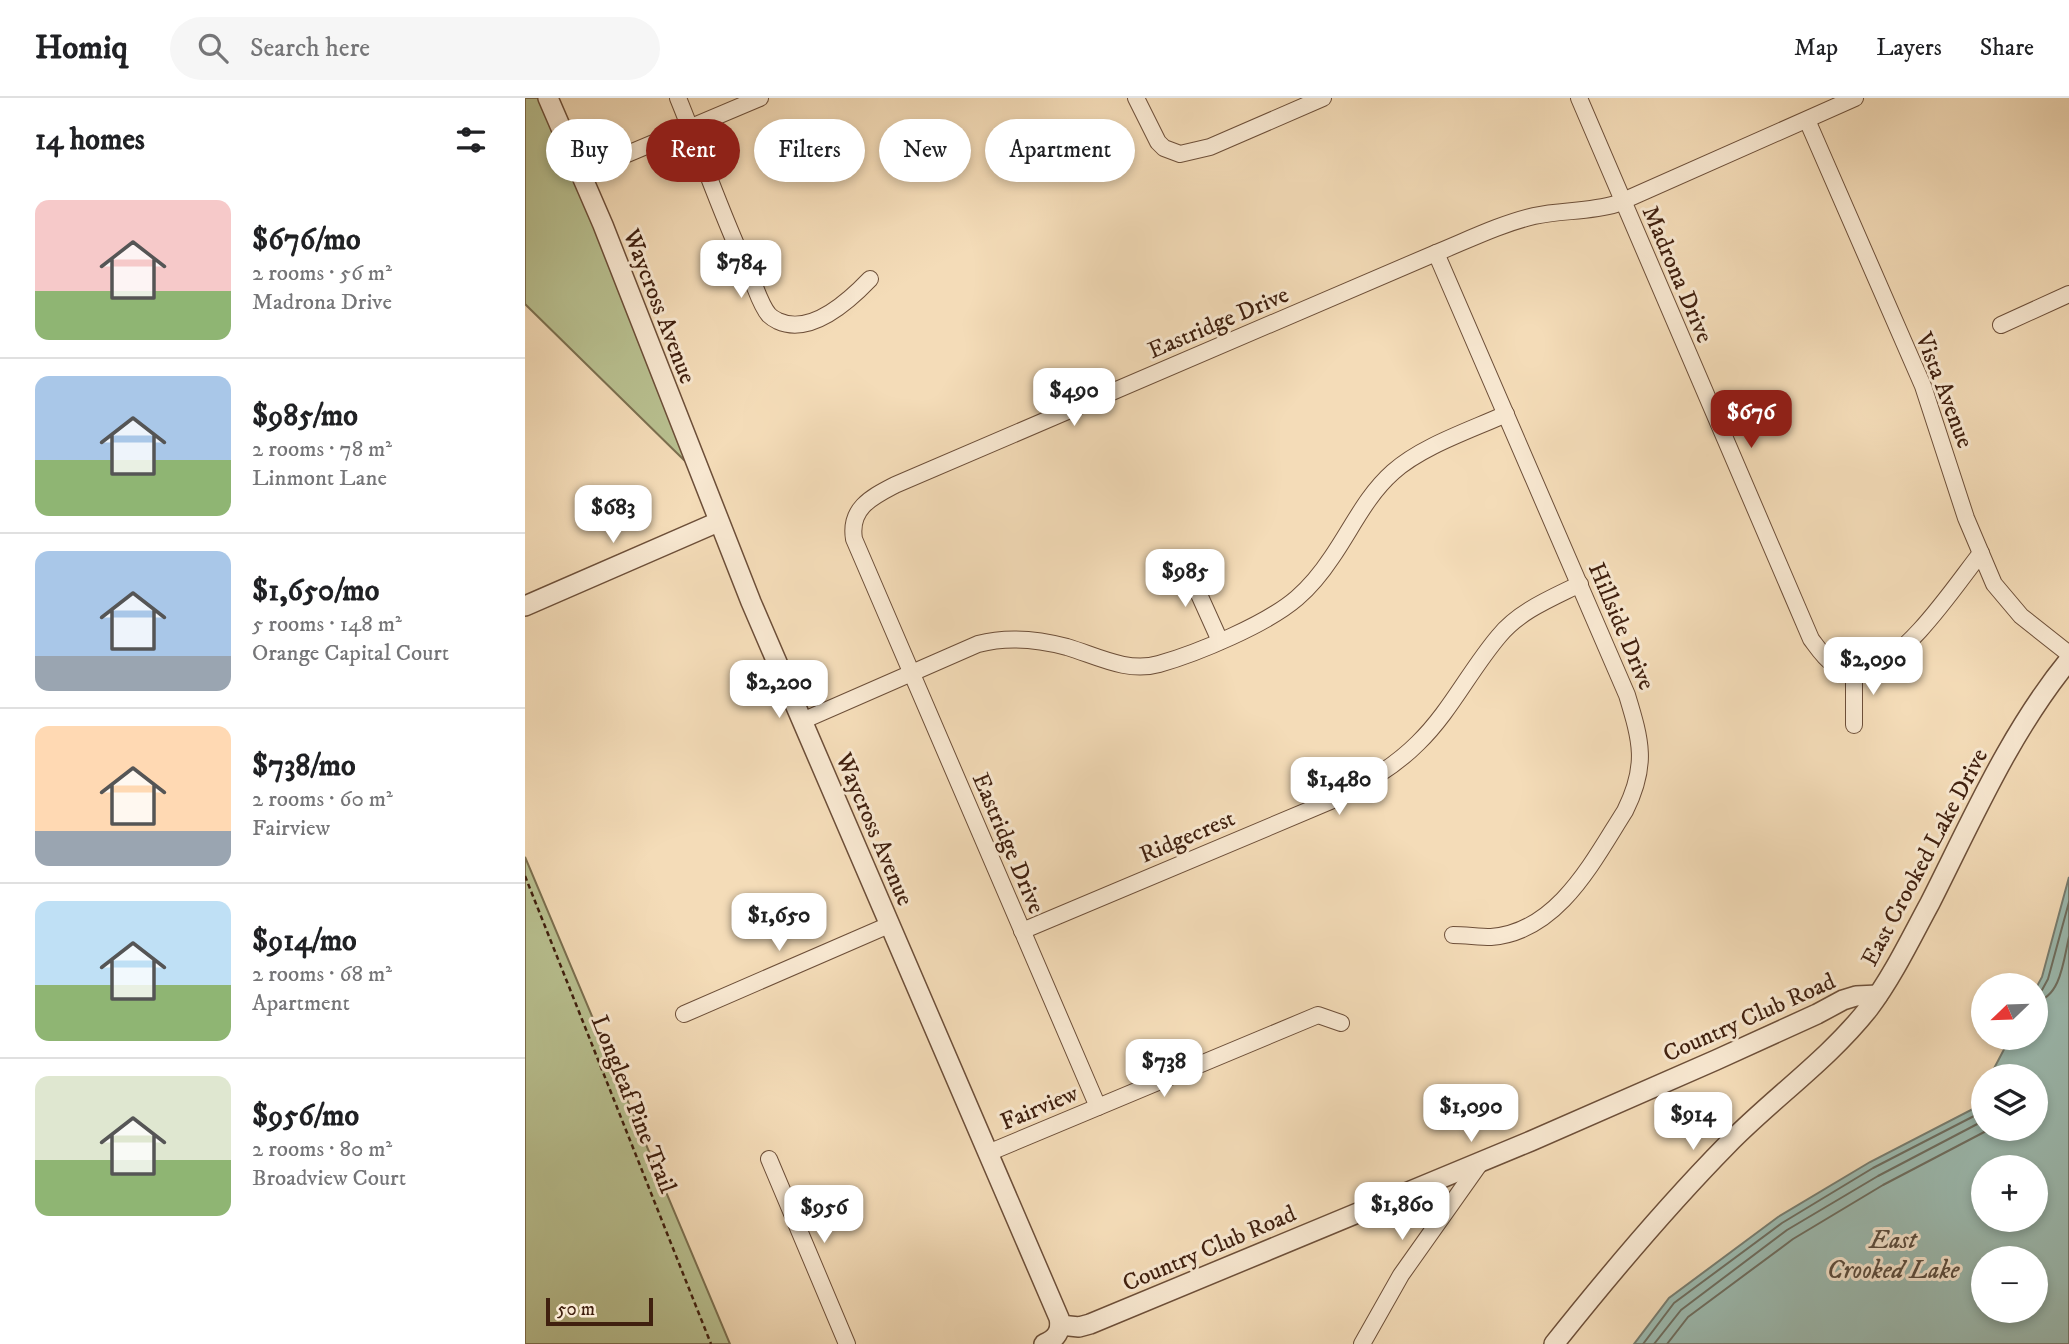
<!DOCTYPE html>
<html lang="en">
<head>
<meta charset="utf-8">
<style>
  body { margin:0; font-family:"IM FELL DW Pica",serif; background:#f6f6f6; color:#202124; height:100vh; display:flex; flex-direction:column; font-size:26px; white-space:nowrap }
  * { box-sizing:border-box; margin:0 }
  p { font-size:23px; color:#757577 }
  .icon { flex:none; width:38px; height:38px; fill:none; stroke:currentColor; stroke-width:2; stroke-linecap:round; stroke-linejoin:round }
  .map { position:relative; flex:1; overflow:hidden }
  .panel { display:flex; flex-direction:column; background:#fff; width:525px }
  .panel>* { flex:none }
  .hud { position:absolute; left:21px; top:21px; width:665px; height:63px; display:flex; gap:14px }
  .needle { width:46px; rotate:247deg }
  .controls { position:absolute; left:1446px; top:875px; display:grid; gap:14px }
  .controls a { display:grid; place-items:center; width:77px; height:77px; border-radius:50%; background:#fff; box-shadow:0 4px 10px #0003; font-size:35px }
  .scale { position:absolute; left:21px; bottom:18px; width:107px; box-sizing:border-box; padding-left:7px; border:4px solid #40200f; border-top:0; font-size:19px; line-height:24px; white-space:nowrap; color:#40200f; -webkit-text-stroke:5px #f8e8d1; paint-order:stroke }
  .price { position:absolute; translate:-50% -60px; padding:0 16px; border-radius:14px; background:#fff; color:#222; font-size:23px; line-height:46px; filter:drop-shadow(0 2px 4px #0008) }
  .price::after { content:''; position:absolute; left:50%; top:42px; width:21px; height:16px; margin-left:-10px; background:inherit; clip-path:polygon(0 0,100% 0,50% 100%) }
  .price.current { background:#8f2418; color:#fff }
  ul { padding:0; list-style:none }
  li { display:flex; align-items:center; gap:21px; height:175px; padding:0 35px }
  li+li { border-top:2px solid #e0e0e0 }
  li span { display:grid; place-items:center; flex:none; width:196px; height:140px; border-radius:14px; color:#555 }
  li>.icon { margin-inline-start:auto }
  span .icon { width:84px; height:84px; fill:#fffc; stroke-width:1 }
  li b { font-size:30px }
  h2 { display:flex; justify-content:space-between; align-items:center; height:84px; padding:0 35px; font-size:30px }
  .tag { padding:0 24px; border-radius:32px; background:#fff; box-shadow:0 4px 10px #0003; font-size:24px; line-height:63px }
  .tag.current { background:#8f2418; color:#fff }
  header { display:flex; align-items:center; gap:42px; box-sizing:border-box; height:98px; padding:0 35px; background:#fff; border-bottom:2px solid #e0e0e0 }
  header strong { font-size:33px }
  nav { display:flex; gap:38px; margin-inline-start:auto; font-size:24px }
  .search { width:490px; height:63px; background:#f6f6f6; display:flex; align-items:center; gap:18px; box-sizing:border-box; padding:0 24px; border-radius:38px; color:#757577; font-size:26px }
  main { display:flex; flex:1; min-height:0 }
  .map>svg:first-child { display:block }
  .green { fill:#b9c191; stroke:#7c7050; stroke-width:2 }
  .water { fill:#9cbbb1; stroke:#777d70; stroke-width:2; fill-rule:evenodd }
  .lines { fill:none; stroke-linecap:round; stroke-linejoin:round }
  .shore { stroke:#6e6e60; stroke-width:2 }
  .minor-casing { stroke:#6d4f39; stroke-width:18 }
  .tertiary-casing { stroke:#6d4f39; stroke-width:22 }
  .path { stroke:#40200f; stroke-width:2.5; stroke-dasharray:5 3.5; stroke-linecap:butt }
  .minor { stroke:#f8e8d1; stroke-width:16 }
  .tertiary { stroke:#f8e8d1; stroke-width:19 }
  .labels { text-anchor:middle; stroke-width:6; stroke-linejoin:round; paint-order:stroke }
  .street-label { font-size:24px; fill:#40200f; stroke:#f8e8d1 }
  .water-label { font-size:26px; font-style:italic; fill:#5c4e40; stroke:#f8e8d1 }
</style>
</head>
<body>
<header>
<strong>Homiq</strong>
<div class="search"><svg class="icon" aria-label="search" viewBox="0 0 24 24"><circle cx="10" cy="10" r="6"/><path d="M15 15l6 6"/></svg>Search here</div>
<nav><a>Map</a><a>Layers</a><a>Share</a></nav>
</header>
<main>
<section class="panel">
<h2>14 homes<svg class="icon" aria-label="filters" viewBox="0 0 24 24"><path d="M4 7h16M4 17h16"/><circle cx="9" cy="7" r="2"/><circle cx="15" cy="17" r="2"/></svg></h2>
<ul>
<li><span style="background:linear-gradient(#f6c9c9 65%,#8fb573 0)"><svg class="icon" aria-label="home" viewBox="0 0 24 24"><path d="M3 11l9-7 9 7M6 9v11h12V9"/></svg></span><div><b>$676/mo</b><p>2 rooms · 56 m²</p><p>Madrona Drive</p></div></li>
<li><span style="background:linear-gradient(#a9c7e8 60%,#8fb573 0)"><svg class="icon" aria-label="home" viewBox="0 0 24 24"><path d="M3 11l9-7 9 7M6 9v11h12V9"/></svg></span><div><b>$985/mo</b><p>2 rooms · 78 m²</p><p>Linmont Lane</p></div></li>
<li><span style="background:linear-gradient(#a9c7e8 75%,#9aa5b1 0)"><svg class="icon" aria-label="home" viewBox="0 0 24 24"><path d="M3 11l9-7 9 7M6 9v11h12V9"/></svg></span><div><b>$1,650/mo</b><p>5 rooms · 148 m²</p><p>Orange Capital Court</p></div></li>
<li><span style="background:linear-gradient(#ffd9b3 75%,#9aa5b1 0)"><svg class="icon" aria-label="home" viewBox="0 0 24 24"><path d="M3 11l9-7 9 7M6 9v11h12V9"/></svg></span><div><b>$738/mo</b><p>2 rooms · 60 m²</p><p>Fairview</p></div></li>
<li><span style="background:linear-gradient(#bfe0f5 60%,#8fb573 0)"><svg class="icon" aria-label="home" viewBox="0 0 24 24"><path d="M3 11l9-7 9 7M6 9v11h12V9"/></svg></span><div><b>$914/mo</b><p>2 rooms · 68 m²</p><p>Apartment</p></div></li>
<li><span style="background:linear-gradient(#dfe7d0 60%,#8fb573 0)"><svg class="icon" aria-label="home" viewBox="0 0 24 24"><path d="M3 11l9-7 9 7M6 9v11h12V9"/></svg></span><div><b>$956/mo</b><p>2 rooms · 80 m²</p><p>Broadview Court</p></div></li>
</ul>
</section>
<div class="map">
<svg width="1544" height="1246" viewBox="0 0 1544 1246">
  <rect width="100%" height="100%" fill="#f4dcb8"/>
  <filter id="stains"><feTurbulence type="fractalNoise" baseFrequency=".00286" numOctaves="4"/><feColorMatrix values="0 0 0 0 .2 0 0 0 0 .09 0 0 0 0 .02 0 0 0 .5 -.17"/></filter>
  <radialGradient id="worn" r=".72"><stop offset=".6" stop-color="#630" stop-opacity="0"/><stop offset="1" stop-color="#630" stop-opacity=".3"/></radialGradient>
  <!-- green -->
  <g class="green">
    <path d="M0,0H14L70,130L161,364L0,206Z"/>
    <path d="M0,759L205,1246H0Z"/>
  </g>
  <!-- water -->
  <path class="water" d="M1544,779V1246H1109L1144,1200L1253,1119L1345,1064L1448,1011L1458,992V1031H1510V978H1465L1485,940H1510V892L1517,879ZM1458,1069H1510V1122H1458ZM1458,1160H1510V1213H1458Z"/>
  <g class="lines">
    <!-- shore -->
    <g class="shore">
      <path d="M1510,895L1517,892L1523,881L1544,804"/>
      <path d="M1510,903C1536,901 1539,859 1544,839"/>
      <path d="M1118,1246L1149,1205L1257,1125L1348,1070L1451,1017L1458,1007"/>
      <path d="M1129,1246L1156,1212L1262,1132L1353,1078L1458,1023"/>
      <path d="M1142,1246L1163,1219L1268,1141L1358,1087L1465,1031"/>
    </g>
    <defs>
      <g id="minor">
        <path d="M153,0C178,61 199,125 228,184C232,194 237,209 244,217C246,219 251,222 253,223C286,238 324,203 345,181"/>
        <path d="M611,0L633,44L639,50L655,56L685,49L798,0"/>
        <path d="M1054,0L1286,541C1292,549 1299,560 1307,565C1318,571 1332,574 1344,571C1384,558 1430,488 1456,455"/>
        <path d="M1282,22L1398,288L1441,420L1469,486L1496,518L1544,556"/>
        <path d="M55,76L235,0"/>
        <path d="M911,155L1102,597C1116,643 1123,667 1100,713C1068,763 1033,834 966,839C954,839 940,837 928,837"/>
        <path d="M1476,227L1544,196"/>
        <path d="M659,463L695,543"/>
        <path d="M1329,572V627"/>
        <path d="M277,623L453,546C483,538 512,541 542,549C572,558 602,575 634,566C673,555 742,526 772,500C786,488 797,474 807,459C827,430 841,398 868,374C897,348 946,332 981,316"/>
        <path d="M497,833L808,702C839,686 868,670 893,645C925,614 945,572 974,538C994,513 1027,500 1055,486"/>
        <path d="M159,916L364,827"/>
        <path d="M573,1009L329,441C324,410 347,399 370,387L911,155C943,142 975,126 1009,118C1036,112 1064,114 1091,106L1330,0"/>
        <path d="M463,1055L793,917L816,925"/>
        <path d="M244,1061L322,1246"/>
        <path d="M837,1246L876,1177L956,1064"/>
      </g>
      <g id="tertiary">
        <path d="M23,0L78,127L226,504L534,1220C537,1233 531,1241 519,1246"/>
        <path d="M0,508L193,424"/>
        <path d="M535,1227L554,1229L565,1226L1006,1043L1191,962L1292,916L1318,902L1331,898L1353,897"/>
        <path d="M1029,1246C1084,1177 1141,1109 1203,1046C1248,1000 1303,962 1344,910C1368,878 1386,840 1405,805C1447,722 1485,634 1544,562"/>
      </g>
    </defs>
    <!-- minor casing -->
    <use href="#minor" class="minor-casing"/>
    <!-- tertiary casing -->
    <use href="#tertiary" class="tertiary-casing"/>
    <!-- path -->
    <path class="path" d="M0,778L186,1246"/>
    <!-- minor -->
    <use href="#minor" class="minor"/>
    <!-- tertiary -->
    <use href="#tertiary" class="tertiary"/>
  </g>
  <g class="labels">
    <!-- street labels -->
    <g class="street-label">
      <text transform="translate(1153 176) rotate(67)" y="8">Madrona Drive</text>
      <text transform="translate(135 208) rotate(69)" y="8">Waycross Avenue</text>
      <text transform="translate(693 224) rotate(-23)" y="8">Eastridge Drive</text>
      <text transform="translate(1420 292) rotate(69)" y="8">Vista Avenue</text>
      <text transform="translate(1097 528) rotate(67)" y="8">Hillside Drive</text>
      <text transform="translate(350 731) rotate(67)" y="8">Waycross Avenue</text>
      <text transform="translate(662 738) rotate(-23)" y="8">Ridgecrest</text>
      <text transform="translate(484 745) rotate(67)" y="8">Eastridge Drive</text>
      <text transform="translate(1399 759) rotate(-62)" y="8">East Crooked Lake Drive</text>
      <text transform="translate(1224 919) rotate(-24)" y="8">Country Club Road</text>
      <text transform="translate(109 1006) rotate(68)" y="8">Longleaf Pine Trail</text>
      <text transform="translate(514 1009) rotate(-23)" y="8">Fairview</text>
      <text transform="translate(684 1150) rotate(-23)" y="8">Country Club Road</text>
    </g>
    <!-- water labels -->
    <g class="water-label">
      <text x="1368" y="1150">East<tspan x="1368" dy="30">Crooked Lake</tspan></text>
    </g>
  </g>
  <rect width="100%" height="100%" filter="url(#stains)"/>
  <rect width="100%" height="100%" fill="url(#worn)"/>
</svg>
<div class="controls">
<a><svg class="needle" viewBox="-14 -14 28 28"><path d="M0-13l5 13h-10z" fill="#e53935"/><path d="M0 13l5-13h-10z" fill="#757577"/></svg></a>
<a><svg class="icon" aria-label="layers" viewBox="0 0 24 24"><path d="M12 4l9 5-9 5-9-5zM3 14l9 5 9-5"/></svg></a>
<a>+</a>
<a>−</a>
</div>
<div class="scale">50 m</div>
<b class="price" style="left:216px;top:202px">$784</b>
<b class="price" style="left:549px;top:330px">$490</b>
<b class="price current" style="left:1226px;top:352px">$676</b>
<b class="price" style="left:88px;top:447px">$683</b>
<b class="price" style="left:660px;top:511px">$985</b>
<b class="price" style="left:1348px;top:599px">$2,090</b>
<b class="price" style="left:254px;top:622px">$2,200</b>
<b class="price" style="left:814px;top:719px">$1,480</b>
<b class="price" style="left:254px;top:855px">$1,650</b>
<b class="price" style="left:639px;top:1001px">$738</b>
<b class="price" style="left:946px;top:1046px">$1,090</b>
<b class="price" style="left:1168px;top:1054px">$914</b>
<b class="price" style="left:877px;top:1144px">$1,860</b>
<b class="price" style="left:299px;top:1147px">$956</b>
<div class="hud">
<a class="tag">Buy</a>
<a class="tag current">Rent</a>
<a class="tag">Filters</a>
<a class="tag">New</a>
<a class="tag">Apartment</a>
</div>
</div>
</main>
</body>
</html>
